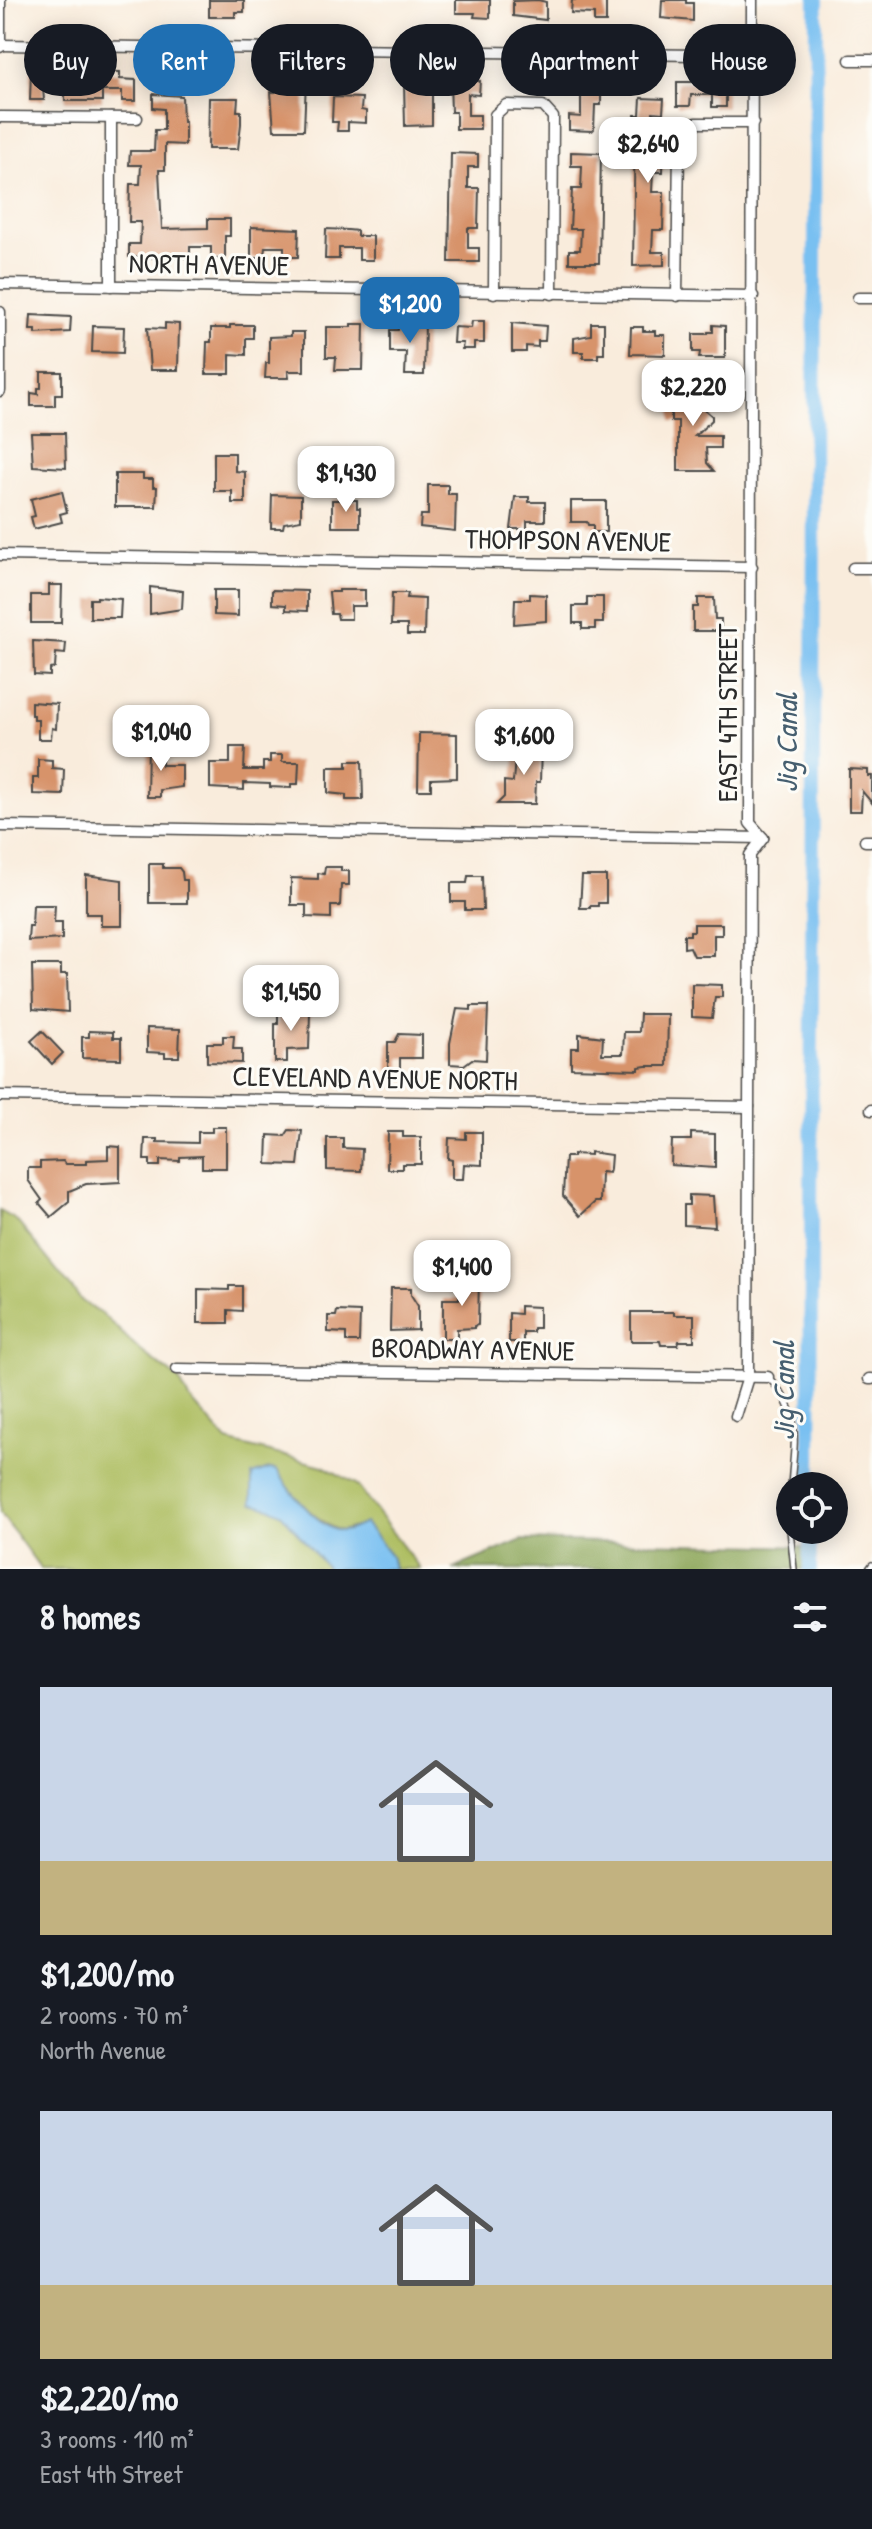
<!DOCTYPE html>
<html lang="en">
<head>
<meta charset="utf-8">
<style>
  body { margin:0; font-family:"Patrick Hand",sans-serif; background:#242831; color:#f1f3f6; height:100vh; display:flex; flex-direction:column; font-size:30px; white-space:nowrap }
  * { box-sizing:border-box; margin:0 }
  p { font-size:26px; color:#9ea1a6 }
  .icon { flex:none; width:44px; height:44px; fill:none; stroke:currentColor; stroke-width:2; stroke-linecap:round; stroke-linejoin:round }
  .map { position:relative; height:1569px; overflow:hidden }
  .drawer { display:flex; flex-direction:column; background:#171b24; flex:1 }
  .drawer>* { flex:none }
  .banner { position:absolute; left:24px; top:24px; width:824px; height:72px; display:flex; gap:16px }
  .controls { position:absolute; left:776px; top:1472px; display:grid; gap:16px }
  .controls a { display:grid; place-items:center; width:72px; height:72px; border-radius:50%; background:#171b24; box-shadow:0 4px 20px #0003; font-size:40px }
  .price { position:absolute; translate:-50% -68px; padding:0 18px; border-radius:16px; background:#fff; color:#222; font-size:26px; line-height:52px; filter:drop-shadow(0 2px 4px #0008) }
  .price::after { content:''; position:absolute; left:50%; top:48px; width:24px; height:18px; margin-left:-12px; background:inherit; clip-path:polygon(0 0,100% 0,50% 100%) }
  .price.active { background:#1f6fb2; color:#fff }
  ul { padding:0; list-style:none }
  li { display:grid; align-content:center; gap:16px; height:424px; padding:0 40px }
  li span { display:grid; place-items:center; height:248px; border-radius:0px; color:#555 }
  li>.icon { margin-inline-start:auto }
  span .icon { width:144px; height:144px; fill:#fffc; stroke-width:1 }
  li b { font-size:34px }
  h2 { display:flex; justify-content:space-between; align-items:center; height:96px; padding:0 40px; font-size:34px }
  .chip { padding:0 28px; border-radius:36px; background:#171b24; box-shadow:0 4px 20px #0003; font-size:28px; line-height:72px }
  .chip.active { background:#1f6fb2; color:#fff }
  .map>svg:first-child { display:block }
  .green { fill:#adbd60; stroke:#6c7446; stroke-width:2 }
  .forest { fill:#8aa456; stroke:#5a6840; stroke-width:2 }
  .water { fill:#79c0f1; stroke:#52768e; stroke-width:2 }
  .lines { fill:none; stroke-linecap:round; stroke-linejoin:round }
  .canal { stroke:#79c0f1; stroke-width:14 }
  .building { fill:#d7936a }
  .lane-casing { stroke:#4a4846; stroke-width:8 }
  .street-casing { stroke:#4a4846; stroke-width:13 }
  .lane { stroke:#fff; stroke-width:5 }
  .street { stroke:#fff; stroke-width:10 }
  .labels { text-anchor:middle; stroke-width:6; stroke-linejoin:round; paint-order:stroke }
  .street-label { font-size:28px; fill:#2b2b2b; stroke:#fdfcf7 }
  .water-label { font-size:30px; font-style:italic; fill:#465f70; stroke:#fdfcf7 }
</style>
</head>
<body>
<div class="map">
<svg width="872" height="1569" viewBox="0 0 872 1569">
  <rect width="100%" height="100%" fill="#fdfcf7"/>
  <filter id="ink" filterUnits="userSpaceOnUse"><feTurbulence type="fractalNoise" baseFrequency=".0125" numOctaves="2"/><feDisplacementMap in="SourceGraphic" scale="16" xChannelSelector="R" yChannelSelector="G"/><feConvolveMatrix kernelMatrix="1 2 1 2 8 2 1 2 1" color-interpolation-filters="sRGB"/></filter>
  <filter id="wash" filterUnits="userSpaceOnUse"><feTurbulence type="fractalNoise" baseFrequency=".006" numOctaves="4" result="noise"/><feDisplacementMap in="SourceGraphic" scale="32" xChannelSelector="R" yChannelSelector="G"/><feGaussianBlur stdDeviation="1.8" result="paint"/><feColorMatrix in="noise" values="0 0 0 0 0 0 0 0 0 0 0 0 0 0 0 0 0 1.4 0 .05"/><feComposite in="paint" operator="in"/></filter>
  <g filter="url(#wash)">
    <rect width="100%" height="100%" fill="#f9ecdc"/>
    <!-- green -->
    <path class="green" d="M0,1211L16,1220L82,1301L103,1315L141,1351L179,1380L188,1397L227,1441L323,1466L356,1484L420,1569H394L391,1555L386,1551L354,1527L341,1531C313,1521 292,1494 277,1470L269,1469L252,1475V1503L273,1509L282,1514L328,1569H41L0,1513Z"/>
    <!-- forest -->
    <path class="forest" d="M522,1540L807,1547V1569H453Z"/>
    <!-- water -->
    <path class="water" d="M270,1469L277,1470C288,1488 318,1528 340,1531C348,1532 357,1526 365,1523L391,1555L394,1569H328L282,1514L273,1509L252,1503V1475Z"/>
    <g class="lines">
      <!-- canal -->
      <g class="canal">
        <path d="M810,1486L816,0"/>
        <path d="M810,1569V1530"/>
      </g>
    </g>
    <g id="blocks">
      <!-- building -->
      <g class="building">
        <path d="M209,0H244V12H235V17H209Z"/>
        <path d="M456,0H490V18L474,17L475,13H456Z"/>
        <path d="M538,0L546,2V20L513,16V1Z"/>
        <path d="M572,0H606V22H594V14L571,13Z"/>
        <path d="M662,0H686V3H693V21L661,18Z"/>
        <path d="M31,70L120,72V79L136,80V101H122V91H102V101H65V89L43,88L44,100H30Z"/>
        <path d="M692,78H726V107H712V95H691L690,106H677V82H692Z"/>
        <path d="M275,80H306L304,130H274L271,92H275Z"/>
        <path d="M450,80L480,81L479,95L468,94V115H480V129H456V112H451Z"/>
        <path d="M570,82L601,83V105H595L594,129L592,131L569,130V116L581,117V96H570Z"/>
        <path d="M404,83H432V125L405,126Z"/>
        <path d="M153,94L182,96L183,122H185V145L165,144V170H159L162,229L208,228V219H230V236H225V259H211V247H190V258L129,257V244H140L141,222H129L130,184H140L141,165H129L130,151H154L155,130H164V109L153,108Z"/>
        <path d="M333,97L362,98L361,110L366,111V123L348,122V131H337L338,122H332Z"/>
        <path d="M209,98H238L237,111H241V124L238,149H208Z"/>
        <path d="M641,98L664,99L663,113L653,112V133H664L663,172H653L652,192H664L663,230H653L652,252H664V265L633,266L635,115H640Z"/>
        <path d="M571,152L601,153L599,263H569V250H580L581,229H570L572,189H581L582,166H571Z"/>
        <path d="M451,153L478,154V167H468V188H479L478,228H468V248H479V262H449Z"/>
        <path d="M251,227L299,229L298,257H284V247H265L264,258H251Z"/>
        <path d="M326,229L348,230L357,231V236H373V260H359V248H339V259H325Z"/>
        <path d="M31,315L71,317L70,332L36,334V330H30Z"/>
        <path d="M398,321H425L424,375H405L406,352H390V330H398Z"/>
        <path d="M472,321H484V343H474V349H462L463,343H453L454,327L471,328Z"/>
        <path d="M165,323L179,324L178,370H150L147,328L165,329Z"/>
        <path d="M512,323L546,326L545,341H538V347L526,346V352H512Z"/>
        <path d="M591,323H604V354H598V358H583V352H574V338L591,335Z"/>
        <path d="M351,324H364L363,370H335L336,357H326V327H351Z"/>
        <path d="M230,325H253V338H246V355L230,354V374H206L207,342H211V328H230Z"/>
        <path d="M713,325L725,326V358H699L700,352H693V334H708V332H713Z"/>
        <path d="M93,326L124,327L123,353L92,352Z"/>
        <path d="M631,327H643V331H655V335H665V355L630,354Z"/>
        <path d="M291,332H304V371H288L289,378H265L266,363H269V337L291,336Z"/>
        <path d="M41,372H62V394H55V406H31V393L38,394V388H41Z"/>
        <path d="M671,389L716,390V402H696L712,416V420L695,436H720V448H706L707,463L714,471H678V421H671Z"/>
        <path d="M31,433H65L66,468L33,466Z"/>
        <path d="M214,453H235V471L245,472V503H232V491H214Z"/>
        <path d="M115,474H143V479H153V487H157L156,507H115Z"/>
        <path d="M428,485H448V494H456L455,531L420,527L421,515H428Z"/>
        <path d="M62,491L67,512L60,514L62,522L34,529L31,517L35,516L31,499Z"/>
        <path d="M272,495L301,496V520L284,523L283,528H271Z"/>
        <path d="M515,497H529V502H545V521H527V529H511Z"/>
        <path d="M332,500H357V508H360V527H332Z"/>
        <path d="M571,501H606V532H593V525H588L587,522H571Z"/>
        <path d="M49,585H62L61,623H31V595H49Z"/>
        <path d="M150,587L183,591L182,609L150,614Z"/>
        <path d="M214,590H238V616L214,615Z"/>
        <path d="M272,590L307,591V611L286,610V605L272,604Z"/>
        <path d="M339,590H365V606H351V619H338L337,614H331L329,592H339Z"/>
        <path d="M392,593H408L407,598L425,599L424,635H407V625H391Z"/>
        <path d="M530,594L546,595V621L514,624L515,599H530Z"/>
        <path d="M97,597L121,599L120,618H90V599H97Z"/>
        <path d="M587,597H603V623H595V629H582V623H573V606H587Z"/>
        <path d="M698,598H714L715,619H721V631H693V607H698Z"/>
        <path d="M33,641L66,643L65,654L56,653L55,668L50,669V676L34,675Z"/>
        <path d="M31,702L57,704L56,729L52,728L51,739H38V720H34V715H31Z"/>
        <path d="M419,733L457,734V778L431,779V790H418Z"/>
        <path d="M148,744H162V765H182V787L160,790V797H147Z"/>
        <path d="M516,746H541L540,782H536L535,804H497L504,797V781L513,782Z"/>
        <path d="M230,747H245L244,770H263V762H270V755H282V762H299L298,784H291V788L270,787V784L244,783V790L210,788V763H230Z"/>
        <path d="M38,759L52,760V768L64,769L63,795L33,794V778H38Z"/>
        <path d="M347,761H362L363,800H346V795L328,793V767H347Z"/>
        <path d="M849,769L868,770V776H872V803L862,791L861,811H849Z"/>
        <path d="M149,864H163V868H179L182,872L183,880H187V903H149Z"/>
        <path d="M325,867H341V871H349V885H341L340,906H331V918L306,917V905H291V878L318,879V873L324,874Z"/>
        <path d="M86,875L122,880V926H101V914H86Z"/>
        <path d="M468,876H482L483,910H465V902H451V883H467Z"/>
        <path d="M582,876H606V903H598V906H590V908H580Z"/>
        <path d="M33,905H55L54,922H62V939L28,941L29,926H32Z"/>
        <path d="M694,924H722V935H714V956H694L690,947L684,948V935H690V931H694Z"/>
        <path d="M32,965H61V974H67L68,1012L33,1009Z"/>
        <path d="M692,984L722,985V997H715L712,1018L692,1017Z"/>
        <path d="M471,1006H488L486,1060L472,1059L464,1065L450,1064V1043L457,1009L471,1010Z"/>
        <path d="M278,1011L310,1012L309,1049L287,1050V1062H275V1024H278Z"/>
        <path d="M640,1014H668L667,1066H646L639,1067V1070L571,1068V1048H579V1034L603,1037L602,1054H623L624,1032H639Z"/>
        <path d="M147,1028L180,1029L179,1057H165V1053L147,1052Z"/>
        <path d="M42,1031L63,1053L52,1064L31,1041Z"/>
        <path d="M89,1031L113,1032V1038H121V1059L82,1058V1037H89Z"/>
        <path d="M399,1034L422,1035V1058H400V1070H388V1042H395Z"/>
        <path d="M223,1036H234L233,1049H242V1063L207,1062V1043H223Z"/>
        <path d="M212,1127H226V1168H202V1156L180,1157V1161L160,1160V1166H150V1160H144L145,1139H157V1142L198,1143V1132H212Z"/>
        <path d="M289,1130L302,1131L298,1165L267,1164L268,1135L285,1136Z"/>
        <path d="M388,1132H403V1137H421V1164H402V1169H387Z"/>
        <path d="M466,1132H482V1165L464,1164L463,1179H452V1160L448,1159L449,1138L466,1139Z"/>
        <path d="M691,1133L715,1134V1168L671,1165L672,1140H691Z"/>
        <path d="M327,1138H343V1148L362,1149L361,1171L327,1170Z"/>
        <path d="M108,1146L120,1147V1182L86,1184L69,1191V1202L51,1217L39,1203L42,1200L28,1180V1168H40V1162L63,1161L65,1164H86V1160L108,1159Z"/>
        <path d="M590,1152L611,1155L610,1168L609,1173L601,1172L600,1202H595L580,1216L563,1196L565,1157H573V1154L590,1155Z"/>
        <path d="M689,1195L713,1196L715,1227L684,1225V1205H689Z"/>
        <path d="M459,1276H479L478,1325L474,1326V1328L457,1329V1339H443V1299H459Z"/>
        <path d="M229,1286H242V1311L228,1310V1323H198V1289L229,1290Z"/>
        <path d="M391,1288H411V1295L418,1306V1330L390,1331Z"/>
        <path d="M520,1306L539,1307V1328H533V1332H523V1342H509V1313L520,1314Z"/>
        <path d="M337,1311L360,1312L359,1342H346V1333L328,1332V1316H336Z"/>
        <path d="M631,1312H674V1315H694V1341H679L678,1345H661L660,1341H631Z"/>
      </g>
    </g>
  </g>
  <g filter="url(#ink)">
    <use href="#blocks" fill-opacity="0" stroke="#4a4846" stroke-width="2"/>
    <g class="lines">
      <defs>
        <g id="lane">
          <path d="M769,1378C803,1414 794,1440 791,1486"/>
          <path d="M790,1510V1527"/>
          <path d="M790,1530L794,1569"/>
          <path d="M869,1569L872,1565"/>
        </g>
        <g id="street">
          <path d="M0,45L769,56"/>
          <path d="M0,47V0"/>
          <path d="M850,60H872"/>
          <path d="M0,117L137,118"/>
          <path d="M111,118V286"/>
          <path d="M0,284L753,296"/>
          <path d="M494,293L495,115L506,105L543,106L553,117L552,294"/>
          <path d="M677,296L679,147L684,127L696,123H753"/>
          <path d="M858,298H872"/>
          <path d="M0,312V391"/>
          <path d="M0,555L752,567"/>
          <path d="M853,568H872"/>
          <path d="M0,826L763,838"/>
          <path d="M865,841H872"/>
          <path d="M0,1096L749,1107"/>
          <path d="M871,1110H872"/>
          <path d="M177,1369L768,1377"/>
          <path d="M869,1379H872"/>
          <path d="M736,1416L748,1377L750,855L763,838L750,823L752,0"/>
        </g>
      </defs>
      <!-- lane casing -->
      <use href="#lane" class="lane-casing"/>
      <!-- street casing -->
      <use href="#street" class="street-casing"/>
      <!-- lane -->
      <use href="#lane" class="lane"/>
      <!-- street -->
      <use href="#street" class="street"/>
    </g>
  </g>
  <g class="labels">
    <!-- street labels -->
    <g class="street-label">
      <text transform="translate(209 264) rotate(1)" y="10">NORTH AVENUE</text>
      <text transform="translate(568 540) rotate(1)" y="10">THOMPSON AVENUE</text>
      <text transform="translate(727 713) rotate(-90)" y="10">EAST 4TH STREET</text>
      <text transform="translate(375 1078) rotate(1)" y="10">CLEVELAND AVENUE NORTH</text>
      <text transform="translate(473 1349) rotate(1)" y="10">BROADWAY AVENUE</text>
    </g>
    <!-- water labels -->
    <g class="water-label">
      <text transform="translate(787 743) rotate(-90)" y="10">Jig Canal</text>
      <text transform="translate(784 1391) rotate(-90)" y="10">Jig Canal</text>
    </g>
  </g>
</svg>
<div class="controls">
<a><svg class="icon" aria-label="locate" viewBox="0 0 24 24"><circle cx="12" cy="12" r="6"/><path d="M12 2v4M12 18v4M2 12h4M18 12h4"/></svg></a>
</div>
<b class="price" style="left:648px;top:185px">$2,640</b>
<b class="price active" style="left:410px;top:345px">$1,200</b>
<b class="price" style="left:693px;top:428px">$2,220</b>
<b class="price" style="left:346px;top:514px">$1,430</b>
<b class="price" style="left:161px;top:773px">$1,040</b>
<b class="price" style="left:524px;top:777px">$1,600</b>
<b class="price" style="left:291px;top:1033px">$1,450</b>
<b class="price" style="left:462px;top:1308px">$1,400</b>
<div class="banner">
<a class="chip">Buy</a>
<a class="chip active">Rent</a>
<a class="chip">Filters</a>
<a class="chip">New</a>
<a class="chip">Apartment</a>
<a class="chip">House</a>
</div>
</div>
<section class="drawer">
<h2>8 homes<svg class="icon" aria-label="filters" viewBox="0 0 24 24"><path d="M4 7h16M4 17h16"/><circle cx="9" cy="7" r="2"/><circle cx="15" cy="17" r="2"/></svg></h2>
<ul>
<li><span style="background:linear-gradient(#c9d6e8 70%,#c2b280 0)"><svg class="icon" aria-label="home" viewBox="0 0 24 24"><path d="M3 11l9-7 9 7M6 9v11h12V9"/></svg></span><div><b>$1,200/mo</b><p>2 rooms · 70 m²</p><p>North Avenue</p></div></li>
<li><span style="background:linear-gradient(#c9d6e8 70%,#c2b280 0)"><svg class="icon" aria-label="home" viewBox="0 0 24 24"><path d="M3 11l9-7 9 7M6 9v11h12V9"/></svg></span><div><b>$2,220/mo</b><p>3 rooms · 110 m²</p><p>East 4th Street</p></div></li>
</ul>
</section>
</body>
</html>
